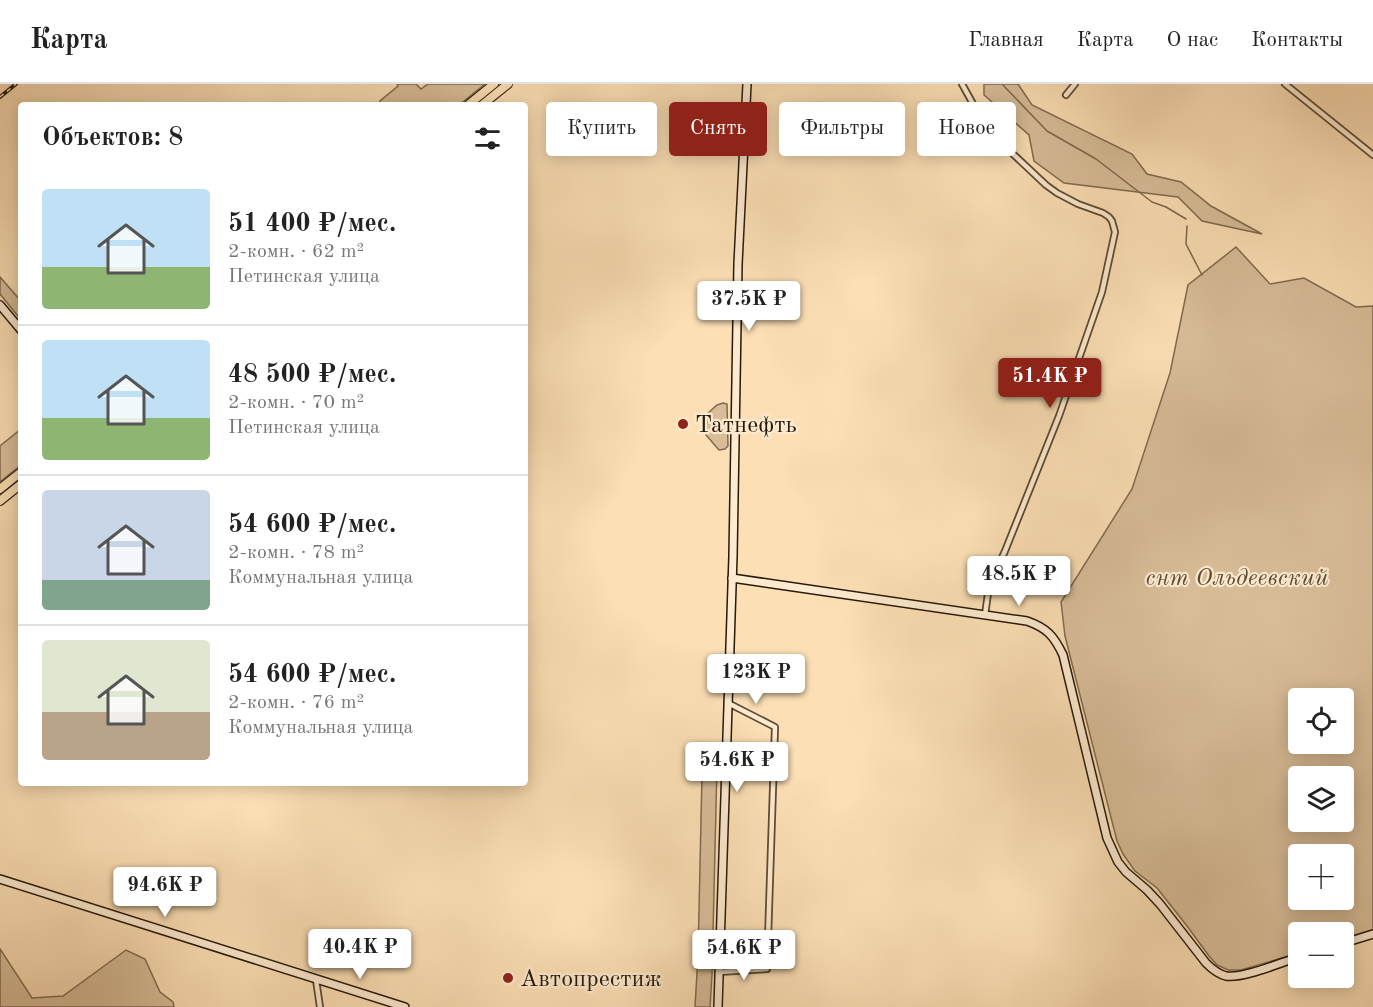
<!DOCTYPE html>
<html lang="ru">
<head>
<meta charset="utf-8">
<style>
  body { margin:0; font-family:"Old Standard TT",serif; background:#f6f6f6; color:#222; height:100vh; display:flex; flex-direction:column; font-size:22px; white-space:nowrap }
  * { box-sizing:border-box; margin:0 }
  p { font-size:20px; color:#767676 }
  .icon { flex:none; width:33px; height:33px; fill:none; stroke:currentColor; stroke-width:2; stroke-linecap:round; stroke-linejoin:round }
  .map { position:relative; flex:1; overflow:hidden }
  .sheet { position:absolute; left:18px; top:18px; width:510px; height:684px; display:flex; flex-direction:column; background:#fff; border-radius:6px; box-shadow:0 3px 15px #0003 }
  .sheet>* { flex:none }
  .hud { position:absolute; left:546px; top:18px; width:570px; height:54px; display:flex; gap:12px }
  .controls { position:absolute; left:1288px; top:604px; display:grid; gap:12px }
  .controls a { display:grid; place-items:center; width:66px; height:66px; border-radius:6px; background:#fff; box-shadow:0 3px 15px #0003; font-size:30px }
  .price { position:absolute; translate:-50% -51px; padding:0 14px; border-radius:6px; background:#fff; color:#222; font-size:20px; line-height:39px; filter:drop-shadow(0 2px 3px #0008) }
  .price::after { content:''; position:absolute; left:50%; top:36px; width:18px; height:14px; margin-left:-9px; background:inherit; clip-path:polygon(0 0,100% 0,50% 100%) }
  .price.on { background:#8f2418; color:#fff }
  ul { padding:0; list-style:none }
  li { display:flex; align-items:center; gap:18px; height:150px; padding:0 24px }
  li+li { border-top:2px solid #e0e0e0 }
  li span { display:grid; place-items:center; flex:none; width:168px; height:120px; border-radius:6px; color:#555 }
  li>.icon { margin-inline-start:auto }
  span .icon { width:72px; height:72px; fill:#fffc; stroke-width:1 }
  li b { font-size:26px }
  h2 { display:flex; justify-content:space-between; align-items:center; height:72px; padding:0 24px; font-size:26px }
  .pill { padding:0 21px; border-radius:6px; background:#fff; box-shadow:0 3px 15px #0003; font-size:21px; line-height:54px }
  .pill.on { background:#8f2418; color:#fff }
  header { display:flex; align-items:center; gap:36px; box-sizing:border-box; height:84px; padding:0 30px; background:#fff; border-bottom:2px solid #e0e0e0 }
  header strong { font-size:28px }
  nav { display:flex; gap:33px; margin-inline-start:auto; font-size:21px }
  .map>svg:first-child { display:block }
  .green { fill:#d8bd98; stroke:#806b50; stroke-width:1.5; fill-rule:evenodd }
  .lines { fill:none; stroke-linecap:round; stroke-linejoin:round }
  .stream { stroke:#7c684c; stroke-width:1.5 }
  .street-casing { stroke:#5c4a33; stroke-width:8 }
  .secondary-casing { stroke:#271908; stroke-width:10 }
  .primary-casing { stroke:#271908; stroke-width:10 }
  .street { stroke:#fdeacf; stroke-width:4.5 }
  .secondary { stroke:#fdeacf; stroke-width:7 }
  .primary { stroke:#fcdfb5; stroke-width:8 }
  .rail-casing { stroke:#271908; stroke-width:4 }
  .rail { stroke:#fdeacf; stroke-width:1.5; stroke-dasharray:4.5; stroke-linecap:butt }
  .poi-dot { fill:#8f2418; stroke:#fdeacf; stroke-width:2 }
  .labels { text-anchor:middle; stroke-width:4.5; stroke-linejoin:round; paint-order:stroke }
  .poi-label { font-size:24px; fill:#271908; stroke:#fdeacf; text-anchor:start }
  .park-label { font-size:24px; font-style:italic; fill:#5c4a33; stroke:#fdeacf }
</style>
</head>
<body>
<header>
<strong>Карта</strong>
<nav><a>Главная</a><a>Карта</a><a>О нас</a><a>Контакты</a></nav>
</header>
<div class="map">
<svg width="1373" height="923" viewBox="0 0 1373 923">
  <rect width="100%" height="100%" fill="#fcdfb5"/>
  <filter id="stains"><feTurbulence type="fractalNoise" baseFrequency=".00333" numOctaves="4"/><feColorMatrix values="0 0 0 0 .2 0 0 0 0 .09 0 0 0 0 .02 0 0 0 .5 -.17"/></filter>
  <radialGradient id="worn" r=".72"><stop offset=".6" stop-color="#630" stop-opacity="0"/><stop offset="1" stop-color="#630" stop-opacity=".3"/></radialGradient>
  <!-- green -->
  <g class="green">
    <path d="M397,0H416L421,5L428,0H485L459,21H379L380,17L398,2Z"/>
    <path d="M984,0H1018L1032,21L1132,70L1147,90L1181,98L1211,122L1262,150L1202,137L1178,113L1064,99L1034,77L1029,51L984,11Z"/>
    <path d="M1236,163L1270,200L1304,194L1356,223L1373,222V846L1344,855V849H1299V869L1241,886H1228L1217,881L1209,872L1187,842L1157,804L1135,787L1123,770L1117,757L1065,552L1061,518L1132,405L1170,289L1188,201ZM1299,615H1344V660H1299ZM1299,693H1344V738H1299ZM1299,771H1344V816H1299Z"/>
    <path d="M0,193L21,217V236L0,210Z"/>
    <path d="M723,319L727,320L728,362L725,365L719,366L706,351L707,330L717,321Z"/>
    <path d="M21,345V381L0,398V362Z"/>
    <path d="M690,682H717L712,891L710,923H695L698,872L702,691L689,689Z"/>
    <path d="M0,865L32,914L63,912L126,866L145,875L160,908L173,918L174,923H0Z"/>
  </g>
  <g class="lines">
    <!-- stream -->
    <g class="stream">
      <path d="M1002,0L1047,47L1096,75L1152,118L1166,123L1186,135"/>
      <path d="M1187,142L1186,160L1202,191"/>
    </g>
    <defs>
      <g id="street">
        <path d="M962,0L983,38L997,55L1046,101L1057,109L1078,120L1103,129L1109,133L1112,137L1115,148L1102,208L1059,332L1005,467L989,502L985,531"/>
        <path d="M1285,0L1373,71"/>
        <path d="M1066,11L1075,0"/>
        <path d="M719,888L767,885L775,643L728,619"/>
        <path d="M316,896L320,923"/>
      </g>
      <g id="secondary">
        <path d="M0,221L21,246"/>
        <path d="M732,494L1027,537C1047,544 1054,552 1063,571L1107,754L1118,778L1126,788L1147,806L1160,820L1206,879C1212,885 1218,890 1226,892C1242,895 1282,878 1299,873"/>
        <path d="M0,795L405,923"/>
        <path d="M1344,859L1373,850"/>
        <path d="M718,923L733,472L738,180L747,0"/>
      </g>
      <g id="primary">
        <path d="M468,21L494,0"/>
        <path d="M482,21L508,0"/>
        <path d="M0,405L21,388"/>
        <path d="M0,417L21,400"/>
      </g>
    </defs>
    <!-- street casing -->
    <use href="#street" class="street-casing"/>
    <!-- secondary casing -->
    <use href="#secondary" class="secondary-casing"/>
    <!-- primary casing -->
    <use href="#primary" class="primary-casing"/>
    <!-- street -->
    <use href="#street" class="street"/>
    <!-- secondary -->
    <use href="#secondary" class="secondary"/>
    <!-- primary -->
    <use href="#primary" class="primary"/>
    <defs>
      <path id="rail" d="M0,13L16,0"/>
    </defs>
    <!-- rail casing -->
    <use href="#rail" class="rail-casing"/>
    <!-- rail -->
    <use href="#rail" class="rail"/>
  </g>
  <!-- markers -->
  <g class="poi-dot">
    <circle cx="683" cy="340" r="6"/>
    <circle cx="508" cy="894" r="6"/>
  </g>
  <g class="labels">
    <!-- poi labels -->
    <g class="poi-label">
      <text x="695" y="348">Татнефть</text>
      <text x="520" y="902">Автопрестиж</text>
    </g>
    <!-- park labels -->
    <g class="park-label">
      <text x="1237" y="501">снт Ольдеевский</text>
    </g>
  </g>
  <rect width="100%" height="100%" filter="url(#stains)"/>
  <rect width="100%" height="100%" fill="url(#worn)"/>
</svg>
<div class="controls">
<a><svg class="icon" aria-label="locate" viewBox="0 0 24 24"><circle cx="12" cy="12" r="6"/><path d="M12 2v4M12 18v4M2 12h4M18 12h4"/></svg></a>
<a><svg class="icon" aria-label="layers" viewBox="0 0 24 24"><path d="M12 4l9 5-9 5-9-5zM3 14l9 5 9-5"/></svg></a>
<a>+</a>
<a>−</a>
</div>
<b class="price" style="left:749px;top:248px">37.5K ₽</b>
<b class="price on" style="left:1050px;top:325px">51.4K ₽</b>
<b class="price" style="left:1019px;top:523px">48.5K ₽</b>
<b class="price" style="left:756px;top:621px">123K ₽</b>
<b class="price" style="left:737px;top:709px">54.6K ₽</b>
<b class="price" style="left:165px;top:834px">94.6K ₽</b>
<b class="price" style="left:360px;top:896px">40.4K ₽</b>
<b class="price" style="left:744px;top:897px">54.6K ₽</b>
<div class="hud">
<a class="pill">Купить</a>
<a class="pill on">Снять</a>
<a class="pill">Фильтры</a>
<a class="pill">Новое</a>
</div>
<section class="sheet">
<h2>Объектов: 8<svg class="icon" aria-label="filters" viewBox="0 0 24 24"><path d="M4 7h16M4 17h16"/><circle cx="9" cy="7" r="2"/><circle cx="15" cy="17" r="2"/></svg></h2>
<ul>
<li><span style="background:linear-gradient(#bfe0f5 65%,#8fb573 0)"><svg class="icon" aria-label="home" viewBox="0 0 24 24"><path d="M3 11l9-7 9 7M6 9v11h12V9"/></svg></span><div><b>51 400 ₽/мес.</b><p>2-комн. · 62 m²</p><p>Петинская улица</p></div></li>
<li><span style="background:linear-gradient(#bfe0f5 65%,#8fb573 0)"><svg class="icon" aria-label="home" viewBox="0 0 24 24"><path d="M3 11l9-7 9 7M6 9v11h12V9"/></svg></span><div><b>48 500 ₽/мес.</b><p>2-комн. · 70 m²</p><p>Петинская улица</p></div></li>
<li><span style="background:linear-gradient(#c9d6e8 75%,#7fa58c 0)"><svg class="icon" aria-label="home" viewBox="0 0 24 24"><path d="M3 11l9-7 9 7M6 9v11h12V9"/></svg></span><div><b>54 600 ₽/мес.</b><p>2-комн. · 78 m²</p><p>Коммунальная улица</p></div></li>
<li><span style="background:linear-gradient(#dfe7d0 60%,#b9a48a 0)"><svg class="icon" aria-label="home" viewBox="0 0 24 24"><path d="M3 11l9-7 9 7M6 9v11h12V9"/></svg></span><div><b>54 600 ₽/мес.</b><p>2-комн. · 76 m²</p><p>Коммунальная улица</p></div></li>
</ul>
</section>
</div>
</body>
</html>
